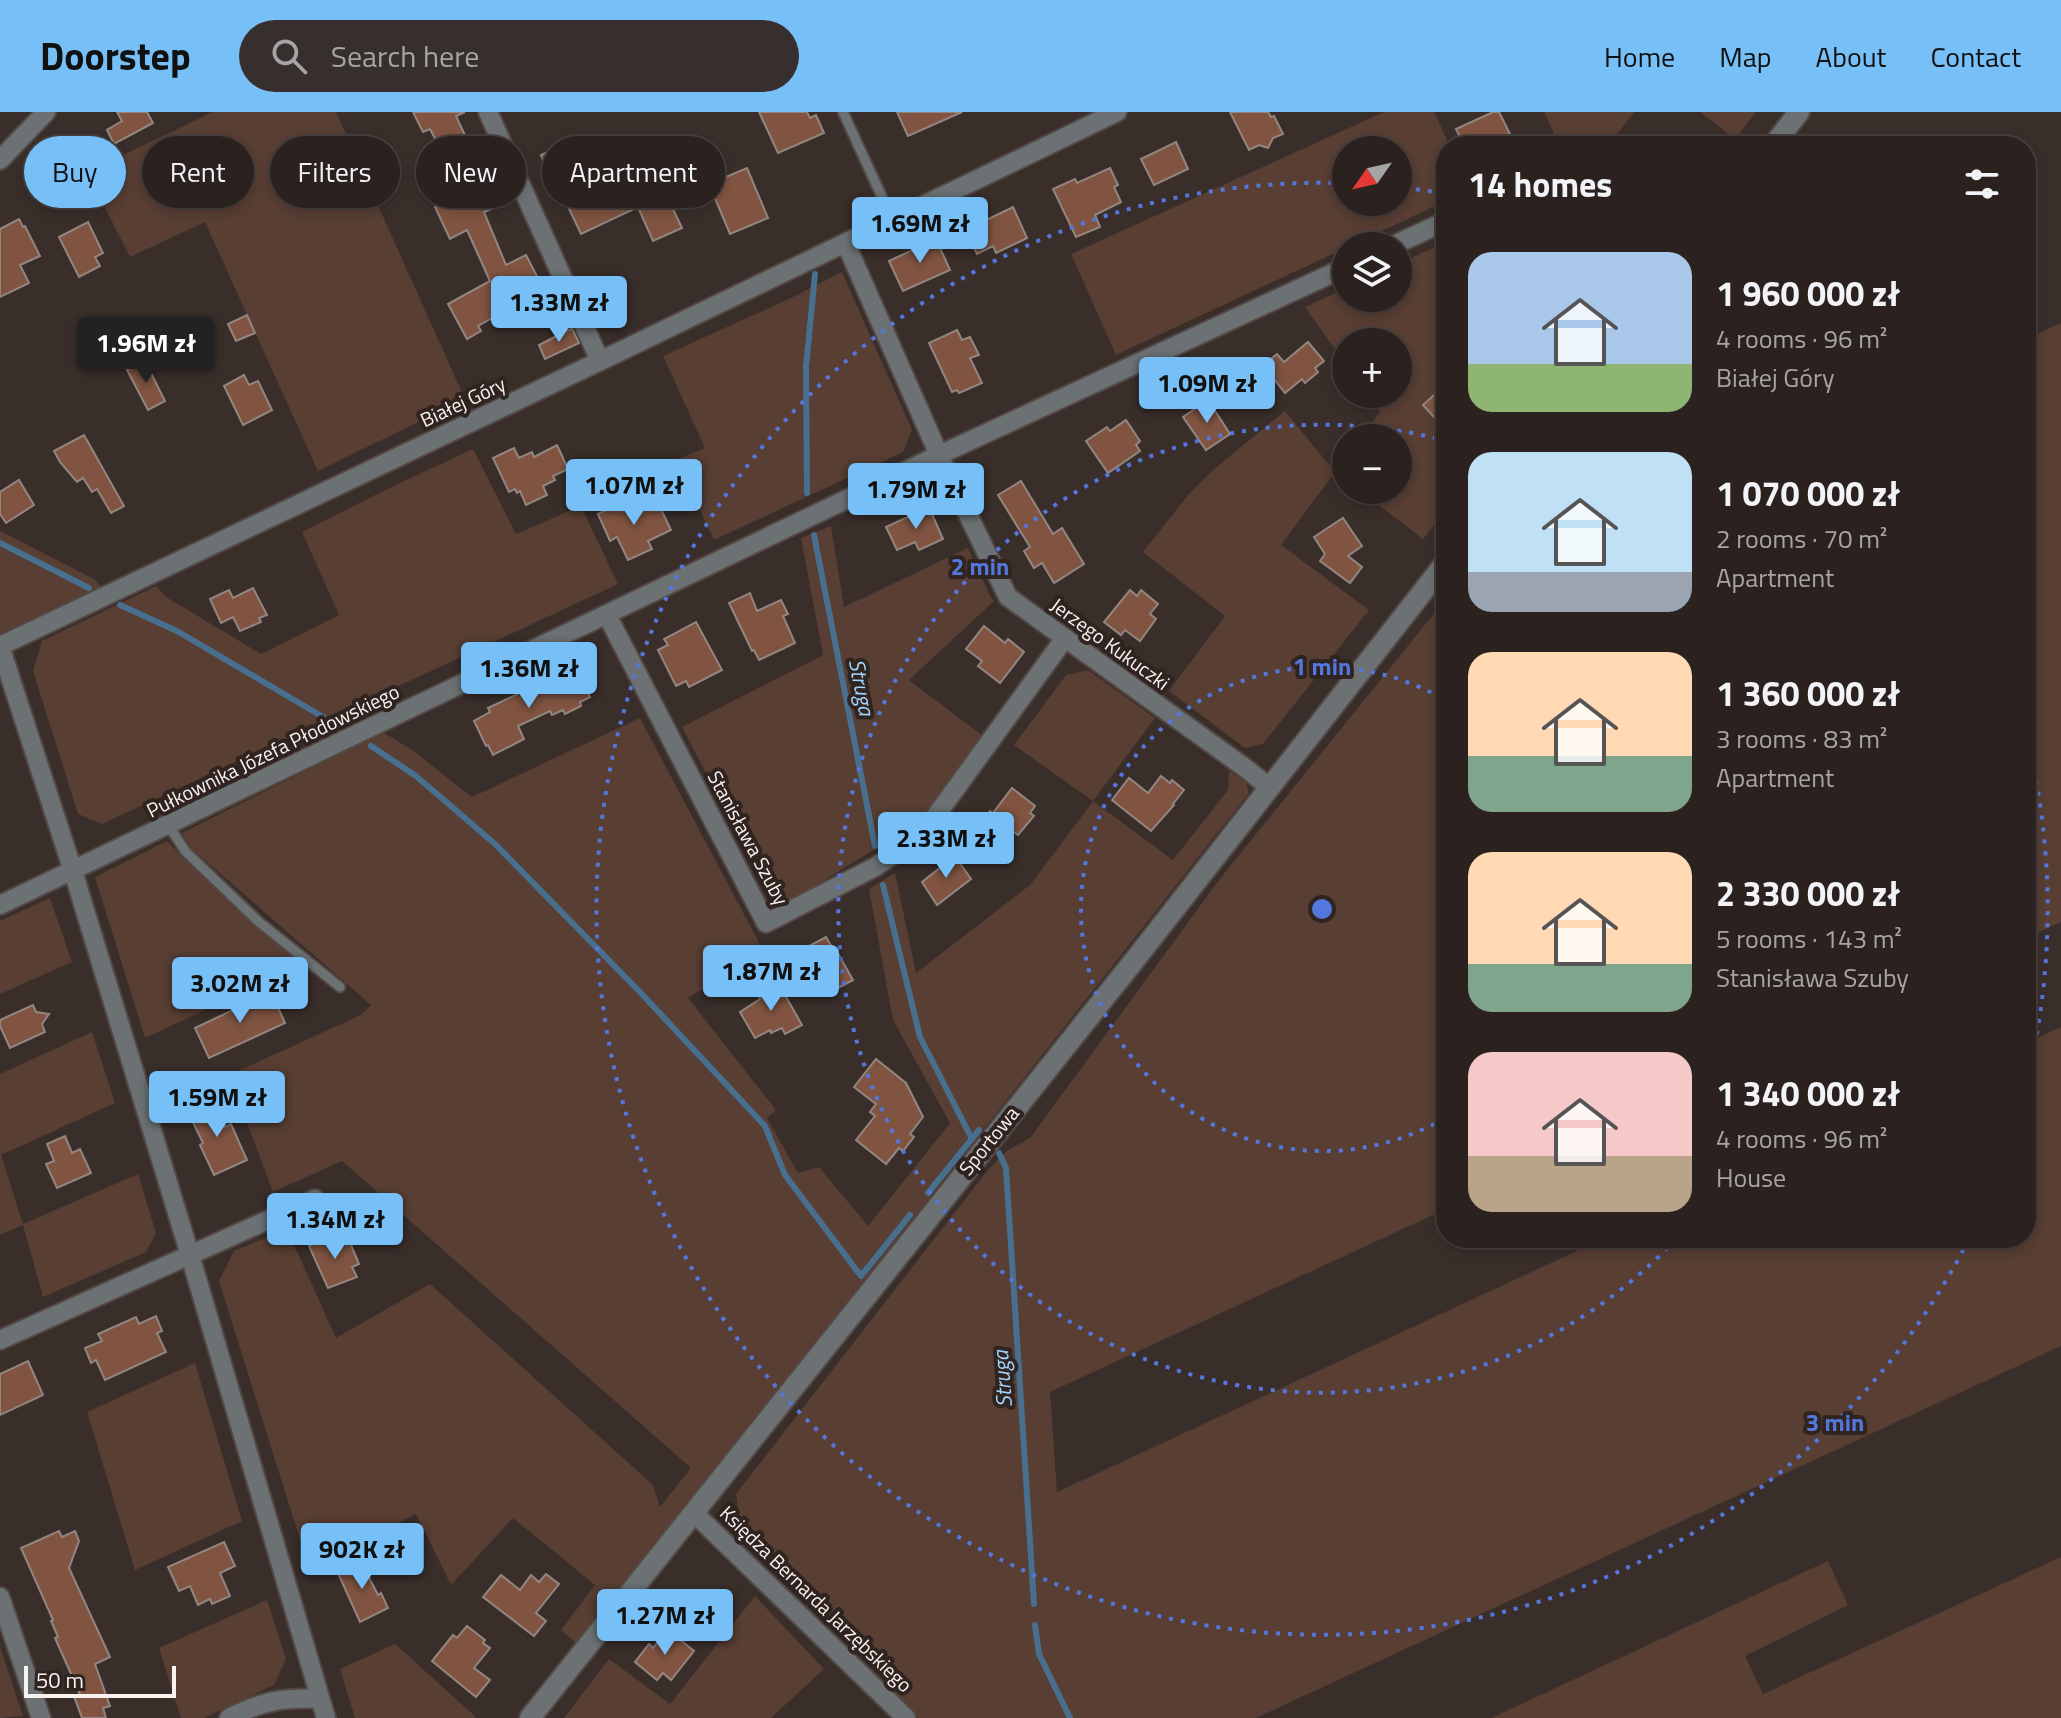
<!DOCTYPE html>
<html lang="en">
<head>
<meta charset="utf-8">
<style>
  body { margin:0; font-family:"Titillium Web",sans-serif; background:#372f2d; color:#f1f3f6; height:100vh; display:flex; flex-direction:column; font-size:30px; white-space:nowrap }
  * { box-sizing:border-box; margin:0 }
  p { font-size:26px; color:#a6a4a5 }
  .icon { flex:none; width:44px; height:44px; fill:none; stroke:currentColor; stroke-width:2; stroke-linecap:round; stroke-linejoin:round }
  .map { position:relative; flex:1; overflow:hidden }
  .details { position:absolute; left:1436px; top:24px; width:600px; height:1112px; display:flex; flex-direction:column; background:#2b2220; border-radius:32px; box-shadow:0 4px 12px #0003,0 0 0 2px #473f3e }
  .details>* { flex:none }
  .top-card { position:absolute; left:24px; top:24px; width:760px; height:72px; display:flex; gap:16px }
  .needle { width:52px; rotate:236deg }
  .fabs { position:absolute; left:1332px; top:24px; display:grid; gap:16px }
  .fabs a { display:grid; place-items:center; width:80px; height:80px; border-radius:50%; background:#2b2220; box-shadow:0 4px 12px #0003,0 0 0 2px #473f3e; font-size:40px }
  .scale { position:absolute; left:24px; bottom:20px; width:152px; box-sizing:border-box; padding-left:8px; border:4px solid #faf2ef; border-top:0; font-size:22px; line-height:28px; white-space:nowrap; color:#faf2ef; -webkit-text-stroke:6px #2f2420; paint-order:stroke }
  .price { position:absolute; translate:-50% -68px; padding:0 18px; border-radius:8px; background:#77bff7; color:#111; font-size:26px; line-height:52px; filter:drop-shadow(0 2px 4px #0008) }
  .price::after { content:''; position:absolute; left:50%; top:48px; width:24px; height:18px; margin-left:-12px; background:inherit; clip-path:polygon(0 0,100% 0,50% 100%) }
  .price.selected { background:#222; color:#fff }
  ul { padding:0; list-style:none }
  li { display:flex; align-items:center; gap:24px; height:200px; padding:0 32px }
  li span { display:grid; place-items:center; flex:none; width:224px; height:160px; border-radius:24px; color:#555 }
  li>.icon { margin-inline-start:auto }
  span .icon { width:96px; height:96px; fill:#fffc; stroke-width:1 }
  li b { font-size:34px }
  h2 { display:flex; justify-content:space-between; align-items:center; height:96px; padding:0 32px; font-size:34px }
  .tag { padding:0 28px; border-radius:36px; background:#2b2220; box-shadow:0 4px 12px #0003,0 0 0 2px #473f3e; font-size:28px; line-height:72px }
  .tag.selected { background:#77bff7; color:#111 }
  header { display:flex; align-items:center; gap:48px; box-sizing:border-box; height:112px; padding:0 40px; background:#77bff7; color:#111 }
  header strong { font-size:38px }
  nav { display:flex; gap:44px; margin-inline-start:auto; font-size:28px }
  .search { width:560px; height:72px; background:#372f2d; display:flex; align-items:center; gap:20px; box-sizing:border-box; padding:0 28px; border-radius:44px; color:#a6a4a5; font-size:30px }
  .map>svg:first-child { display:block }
  .green { fill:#583e33; fill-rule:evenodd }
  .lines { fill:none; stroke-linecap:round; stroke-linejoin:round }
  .stream { stroke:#486f8e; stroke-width:6 }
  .building { fill:#805441; stroke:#938680; stroke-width:2 }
  .service-casing { stroke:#544946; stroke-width:13 }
  .minor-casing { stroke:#544946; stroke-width:22 }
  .tertiary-casing { stroke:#544946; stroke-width:24 }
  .service { stroke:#6c7174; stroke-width:9 }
  .minor { stroke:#6c7174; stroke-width:18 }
  .tertiary { stroke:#6c7174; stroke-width:20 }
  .ring { fill:none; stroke:#5477de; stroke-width:4; stroke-dasharray:4 8 }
  .labels { text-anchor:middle; stroke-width:8; stroke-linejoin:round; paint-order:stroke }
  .street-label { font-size:20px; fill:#faf2ef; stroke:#2f2420 }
  .water-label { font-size:22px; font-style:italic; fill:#a2d4fc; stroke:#2f2420 }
  .centre { fill:#5477de; stroke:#2f2420; stroke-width:4 }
  .ring-label { font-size:24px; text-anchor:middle; font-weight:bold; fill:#5477de; stroke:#2f2420; stroke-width:8; stroke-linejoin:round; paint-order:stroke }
</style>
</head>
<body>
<header>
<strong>Doorstep</strong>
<div class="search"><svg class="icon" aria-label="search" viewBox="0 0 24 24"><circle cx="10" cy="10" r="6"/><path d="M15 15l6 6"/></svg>Search here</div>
<nav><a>Home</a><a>Map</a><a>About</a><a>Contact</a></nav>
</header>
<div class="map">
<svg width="2061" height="1606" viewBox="0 0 2061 1606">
  <rect width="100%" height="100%" fill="#392e2a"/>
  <!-- green -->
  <g class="green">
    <path d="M213,0H336L465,287L318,359L205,110L130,145L87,60Z"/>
    <path d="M1384,0H1434L1450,34H1446V89L1116,243L1071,142ZM1346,38H1398V90H1346Z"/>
    <path d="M1544,0H1634L1608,34H1560Z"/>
    <path d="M1700,0H1756L1735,27Z"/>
    <path d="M1446,130V398L1423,427L1359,378H1398V326H1360L1380,300L1367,282H1398V230H1346V253L1305,195L1346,176V186H1398V152Z"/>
    <path d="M842,160L912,318L903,340L714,428L676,348L705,336L663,244L791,186Z"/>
    <path d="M2061,211V810L2026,826V227Z"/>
    <path d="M1285,299L1334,359L1346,345V368L1335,360L1281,433L1369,498L1263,632L1245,636L1169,579L1225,504L1143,440L1188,383L1214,357Z"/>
    <path d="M473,337L516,422L581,394L618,472L102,712L78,702L33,559L42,529L156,474L166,485L261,542L339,503L302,420L383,379Z"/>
    <path d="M831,414L844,495L968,436L990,484L994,489L909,568L983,624L919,710L792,788L769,782L682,615L823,543L801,426Z"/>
    <path d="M0,419L94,467L101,475L0,522Z"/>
    <path d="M1446,491V1097L1050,1280L1057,1380L1605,1126H2026V931L2061,915V1234L1256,1606H919L740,1415L736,1382L987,1059L1008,1038L1030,1026L1219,768L1440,494Z"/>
    <path d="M1088,558L1155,606L1093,689L1173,748L1228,678L1229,659L1246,670L1249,681L577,1532L561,1518L595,1473L513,1406L451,1473L416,1402L308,1453L219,1169L234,1139L287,1117L336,1226L430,1172L653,1373L660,1395L691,1356L342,1049L273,1080L229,963L361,903L371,893L192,737L182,721L383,620L412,638L472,685L640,606L764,840L688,886L776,998L767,1006L798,1061L819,1055L868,1114L950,1011L893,908L869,777L895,761L916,861L1030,773L1093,689L1014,633L1066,563Z"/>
    <path d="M167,729L193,755L301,853L145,926L95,765Z"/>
    <path d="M50,786L72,850L0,882V809Z"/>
    <path d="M92,920L115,991L1,1043L23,1112L138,1062L156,1121L146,1140L43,1185L23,1113L0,1123V962Z"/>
    <path d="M195,1251L242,1409L135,1458L87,1300Z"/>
    <path d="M2061,1445V1606H1491L1828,1449L1848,1493L1745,1544L1763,1582Z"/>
    <path d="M755,1484L824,1557L771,1606H564L609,1547L670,1592Z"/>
    <path d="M267,1488L286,1547L274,1573L204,1606H181L159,1536Z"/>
    <path d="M395,1532L477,1606H355L340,1557Z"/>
    <path d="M0,1535L23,1604L0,1606Z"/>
  </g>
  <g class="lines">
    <!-- stream -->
    <g class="stream">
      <path d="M807,381L806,255L815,162"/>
      <path d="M814,423L875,734"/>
      <path d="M0,431L89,476"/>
      <path d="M120,493L177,519L323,605"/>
      <path d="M371,634L416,664L495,732L639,879L765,1014L785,1063L861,1164L910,1103"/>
      <path d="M883,773L920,925L972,1027"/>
      <path d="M999,1041L1006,1056L1034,1492"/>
      <path d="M928,1081L979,1018"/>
      <path d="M1035,1513L1039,1542L1070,1606"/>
    </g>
  </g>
  <!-- building -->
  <g class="building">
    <path d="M117,0H147L153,11L114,32L107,18L122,9Z"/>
    <path d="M413,0H465L456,4L470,34L445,46L430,17L423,20Z"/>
    <path d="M759,0H807L810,6L816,3L824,21L778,41Z"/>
    <path d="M897,0H962L908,24Z"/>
    <path d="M1230,0H1268L1271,5L1274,4L1283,22L1273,26L1268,36L1259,33L1249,38Z"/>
    <path d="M1493,0H1499L1510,22L1485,34H1464L1456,17Z"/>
    <path d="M1176,30L1188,57L1154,73L1141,47Z"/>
    <path d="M559,35L563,45L570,42L587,85L600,80L602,86L642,67L651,86L665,80L682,116L653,129L638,95L581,122L552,61L549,62L541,43Z"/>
    <path d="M747,56L768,106L730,122L709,72Z"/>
    <path d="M1110,56L1118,73L1114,75L1121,90L1095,103L1100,115L1076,125L1053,77L1075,67L1077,71Z"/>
    <path d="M82,69L90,88L72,96L63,77Z"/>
    <path d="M485,76L494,96L484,100L506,153L526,143L540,170L497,194L501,201L478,214L481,219L467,227L448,192L490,169L467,118L450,127L435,95L449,89L451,91Z"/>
    <path d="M1013,95L1027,126L996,141L993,134L977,142L967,121L984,113L982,110Z"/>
    <path d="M19,107L23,115L25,114L40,144L20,153L29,171L0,185V117Z"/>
    <path d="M88,110L103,141L95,145L100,154L79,165L59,125Z"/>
    <path d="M936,127L950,158L903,179L889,149Z"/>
    <path d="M247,203L255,221L236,229L228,212Z"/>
    <path d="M572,216L579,231L545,247L539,233Z"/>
    <path d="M957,218L962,228L970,225L979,243L970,246L982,271L959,281L957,278L952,280L929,231Z"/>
    <path d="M1308,230L1324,249L1315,256L1318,260L1305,271L1302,267L1285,281L1263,253L1277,242L1284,250Z"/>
    <path d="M145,249L165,289L148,298L127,258Z"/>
    <path d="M1214,254L1227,273L1205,288L1192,269Z"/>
    <path d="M244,263L249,273L258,269L272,298L243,313L224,274Z"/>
    <path d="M1446,272V318L1423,293Z"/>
    <path d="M1208,288L1230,322L1206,338L1183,305Z"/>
    <path d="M1126,308L1140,329L1136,333L1140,339L1108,361L1086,329L1107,315L1110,319Z"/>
    <path d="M84,323L124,394L111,401L97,377L92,380L83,366L77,370L60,350L54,339Z"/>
    <path d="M557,333L568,357L553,364L555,368L543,374L547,383L526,393L520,379L517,381L515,377L509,380L493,346L514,336L519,346L532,340L534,345Z"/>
    <path d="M19,368L34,393L6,411L0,402V380Z"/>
    <path d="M1021,369L1053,422L1062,416L1084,452L1054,471L1042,451L1034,456L1024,439L1030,435L998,383Z"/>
    <path d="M629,387L635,400L657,389L671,418L648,429L652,437L628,448L617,425L610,429L598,402Z"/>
    <path d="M929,395L943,427L919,438L915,430L897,438L886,415Z"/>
    <path d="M1343,406L1362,434L1348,444L1362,455L1350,471L1320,449L1325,442L1314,425Z"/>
    <path d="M253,476L267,503L259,506L261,510L240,519L233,505L221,511L210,487L229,478L233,486Z"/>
    <path d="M1130,478L1137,484L1141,478L1158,492L1150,502L1156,507L1140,529L1125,518L1121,523L1104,510Z"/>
    <path d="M750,481L757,499L781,488L788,502L783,504L795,531L759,548L754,538L752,539L729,491Z"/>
    <path d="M696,510L722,558L689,575L686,569L676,574L658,538L668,533L664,527Z"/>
    <path d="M984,514L1005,531L1008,527L1024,540L1000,571L978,554L982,549L966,537Z"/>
    <path d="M580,562L590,585L580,590L581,594L565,602L563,598L552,603L550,599L518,614L524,627L493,643L488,633L486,634L474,609L490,600L488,596L528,577L527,574L546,565L551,575Z"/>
    <path d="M1161,664L1170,671L1172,668L1184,678L1173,692L1174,693L1151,719L1112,688L1129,666L1148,681Z"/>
    <path d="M1012,676L1035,694L1030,701L1034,704L1018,723L1011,718L998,734L976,718L990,699L993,701Z"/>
    <path d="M955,744L971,767L937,793L922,770Z"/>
    <path d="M826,825L837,844L839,843L853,868L825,883L818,869L821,867L812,851L815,850L807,835Z"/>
    <path d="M777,869L802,913L785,922L782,916L771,921L770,918L755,926L740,900L760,887L759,884L763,882L761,877Z"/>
    <path d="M271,880L285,911L209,946L195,916Z"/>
    <path d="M33,893L36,900L49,902L42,912L45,920L10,936L0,914V908Z"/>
    <path d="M876,947L906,971L923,1005L910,1022L914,1025L903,1039L899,1036L886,1052L856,1028L875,1004L870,1000L876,992L854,975Z"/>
    <path d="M213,988L225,1015L231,1012L247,1048L214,1063L200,1033L203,1031L188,1000Z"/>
    <path d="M65,1024L72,1041L80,1037L91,1061L57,1076L46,1052L54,1049L47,1032Z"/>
    <path d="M327,1126L330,1132L348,1126L359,1152L352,1155L357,1165L328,1176L309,1134Z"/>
    <path d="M156,1204L162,1219L157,1221L166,1240L105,1268L96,1248L91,1251L85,1236L102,1229L98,1222L136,1205L139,1212Z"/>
    <path d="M28,1249L43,1283L0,1303V1262Z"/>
    <path d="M59,1419L62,1425L75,1419L79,1429L69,1456L110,1545L95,1552L110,1594L103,1596L106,1606H82L74,1584L80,1582L55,1526L58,1525L51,1509L53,1508L21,1436Z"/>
    <path d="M224,1430L235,1454L220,1461L230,1484L212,1492L210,1487L198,1493L190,1474L179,1479L168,1455Z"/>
    <path d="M360,1448L378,1483L381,1481L388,1496L360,1510L337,1459Z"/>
    <path d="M546,1462L559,1472L536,1501L546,1509L534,1524L483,1485L501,1463L520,1478L531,1463L539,1470Z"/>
    <path d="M467,1514L485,1528L483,1531L490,1536L474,1556L490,1568L476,1585L432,1549L453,1523L457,1526Z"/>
    <path d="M668,1518L694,1539L671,1568L663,1561L657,1568L635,1550L649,1532L653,1536Z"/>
  </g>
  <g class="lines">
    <defs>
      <g id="service">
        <path d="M843,0L892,107"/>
        <path d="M168,713L186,740L259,810L340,875"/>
      </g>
      <g id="minor">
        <path d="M488,0L600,249"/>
        <path d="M0,48L46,0"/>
        <path d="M846,132L939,343L1008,485L1244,655L1269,675"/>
        <path d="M1392,134L1446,109"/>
        <path d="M607,503L766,811L875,755L909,732L935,705L1065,526"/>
        <path d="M0,534L600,249L1117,0"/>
        <path d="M0,534L73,759L190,1143L326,1606"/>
        <path d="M0,793L939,343L1346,155"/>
        <path d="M0,1228L315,1087"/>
        <path d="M694,1401L906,1606"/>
        <path d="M0,1485L41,1606"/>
        <path d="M229,1606C262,1589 284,1585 320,1587"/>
      </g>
      <g id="tertiary">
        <path d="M1773,34L1799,0"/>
        <path d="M530,1606L1137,845L1446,450"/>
      </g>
    </defs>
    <!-- service casing -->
    <use href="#service" class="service-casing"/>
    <!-- minor casing -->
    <use href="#minor" class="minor-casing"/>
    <!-- tertiary casing -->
    <use href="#tertiary" class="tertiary-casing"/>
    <!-- service -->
    <use href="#service" class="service"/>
    <!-- minor -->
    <use href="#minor" class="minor"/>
    <!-- tertiary -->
    <use href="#tertiary" class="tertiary"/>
  </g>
  <!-- distance rings -->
  <g class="ring">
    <path d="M1445 1006A242 242 0 1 1 1445 588"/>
    <path d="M1676 1127A484 484 0 1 1 1443 328"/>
    <path d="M1969 1127A726 726 0 1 1 1341 71M1404 76A726 726 0 0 1 1442 81M2026 621A726 726 0 0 1 2026 973"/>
  </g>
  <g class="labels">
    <!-- street labels -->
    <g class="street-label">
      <text transform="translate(463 290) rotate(-25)" y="7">Białej Góry</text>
      <text transform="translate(1110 532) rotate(36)" y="7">Jerzego Kukuczki</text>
      <text transform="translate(273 639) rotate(-26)" y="7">Pułkownika Józefa Płodowskiego</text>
      <text transform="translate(748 726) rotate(62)" y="7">Stanisława Szuby</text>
      <text transform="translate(989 1029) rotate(-51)" y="7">Sportowa</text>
      <text transform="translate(816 1487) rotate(44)" y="7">Księdza Bernarda Jarzębskiego</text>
    </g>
    <!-- water labels -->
    <g class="water-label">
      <text transform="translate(862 575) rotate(79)" y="8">Struga</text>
      <text transform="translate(1002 1267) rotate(-94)" y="8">Struga</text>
    </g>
  </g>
  <circle cx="1322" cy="797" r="12" class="centre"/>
  <g class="ring-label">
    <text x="980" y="463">2 min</text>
    <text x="1322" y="563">1 min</text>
    <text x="1835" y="1319">3 min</text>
  </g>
</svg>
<div class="fabs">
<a><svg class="needle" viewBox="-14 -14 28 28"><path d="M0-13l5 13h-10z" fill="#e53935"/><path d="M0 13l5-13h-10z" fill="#a6a4a5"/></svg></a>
<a><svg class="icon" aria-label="layers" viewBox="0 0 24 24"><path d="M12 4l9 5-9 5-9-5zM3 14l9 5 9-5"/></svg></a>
<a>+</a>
<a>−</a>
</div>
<div class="scale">50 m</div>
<b class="price" style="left:920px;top:153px">1.69M zł</b>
<b class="price" style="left:559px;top:232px">1.33M zł</b>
<b class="price selected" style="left:146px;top:273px">1.96M zł</b>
<b class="price" style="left:1207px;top:313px">1.09M zł</b>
<b class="price" style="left:634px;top:415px">1.07M zł</b>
<b class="price" style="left:916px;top:419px">1.79M zł</b>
<b class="price" style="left:529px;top:598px">1.36M zł</b>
<b class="price" style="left:946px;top:768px">2.33M zł</b>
<b class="price" style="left:771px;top:901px">1.87M zł</b>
<b class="price" style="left:240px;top:913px">3.02M zł</b>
<b class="price" style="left:217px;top:1027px">1.59M zł</b>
<b class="price" style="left:335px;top:1149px">1.34M zł</b>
<b class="price" style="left:362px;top:1479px">902K zł</b>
<b class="price" style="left:665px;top:1545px">1.27M zł</b>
<div class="top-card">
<a class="tag selected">Buy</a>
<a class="tag">Rent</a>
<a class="tag">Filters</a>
<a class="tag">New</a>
<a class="tag">Apartment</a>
</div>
<section class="details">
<h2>14 homes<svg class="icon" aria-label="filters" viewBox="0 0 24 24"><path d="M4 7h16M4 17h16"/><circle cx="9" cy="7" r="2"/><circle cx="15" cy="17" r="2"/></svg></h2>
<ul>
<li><span style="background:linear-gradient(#a9c7e8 70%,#8fb573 0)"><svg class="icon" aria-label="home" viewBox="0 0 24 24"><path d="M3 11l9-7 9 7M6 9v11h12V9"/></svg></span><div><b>1 960 000 zł</b><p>4 rooms · 96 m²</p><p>Białej Góry</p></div></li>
<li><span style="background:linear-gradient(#bfe0f5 75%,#9aa5b1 0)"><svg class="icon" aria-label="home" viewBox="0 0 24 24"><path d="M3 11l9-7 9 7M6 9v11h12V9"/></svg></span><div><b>1 070 000 zł</b><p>2 rooms · 70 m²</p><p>Apartment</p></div></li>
<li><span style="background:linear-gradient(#ffd9b3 65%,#7fa58c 0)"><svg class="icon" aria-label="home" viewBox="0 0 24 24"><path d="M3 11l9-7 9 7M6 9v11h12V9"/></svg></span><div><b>1 360 000 zł</b><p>3 rooms · 83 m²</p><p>Apartment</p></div></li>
<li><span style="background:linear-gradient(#ffd9b3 70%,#7fa58c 0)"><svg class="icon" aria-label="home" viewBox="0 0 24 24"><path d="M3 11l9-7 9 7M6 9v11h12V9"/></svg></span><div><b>2 330 000 zł</b><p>5 rooms · 143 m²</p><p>Stanisława Szuby</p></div></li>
<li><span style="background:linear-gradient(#f6c9c9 65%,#b9a48a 0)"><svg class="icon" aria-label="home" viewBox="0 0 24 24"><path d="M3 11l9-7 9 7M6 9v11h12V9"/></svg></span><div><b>1 340 000 zł</b><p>4 rooms · 96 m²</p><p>House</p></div></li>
</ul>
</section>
</div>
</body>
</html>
